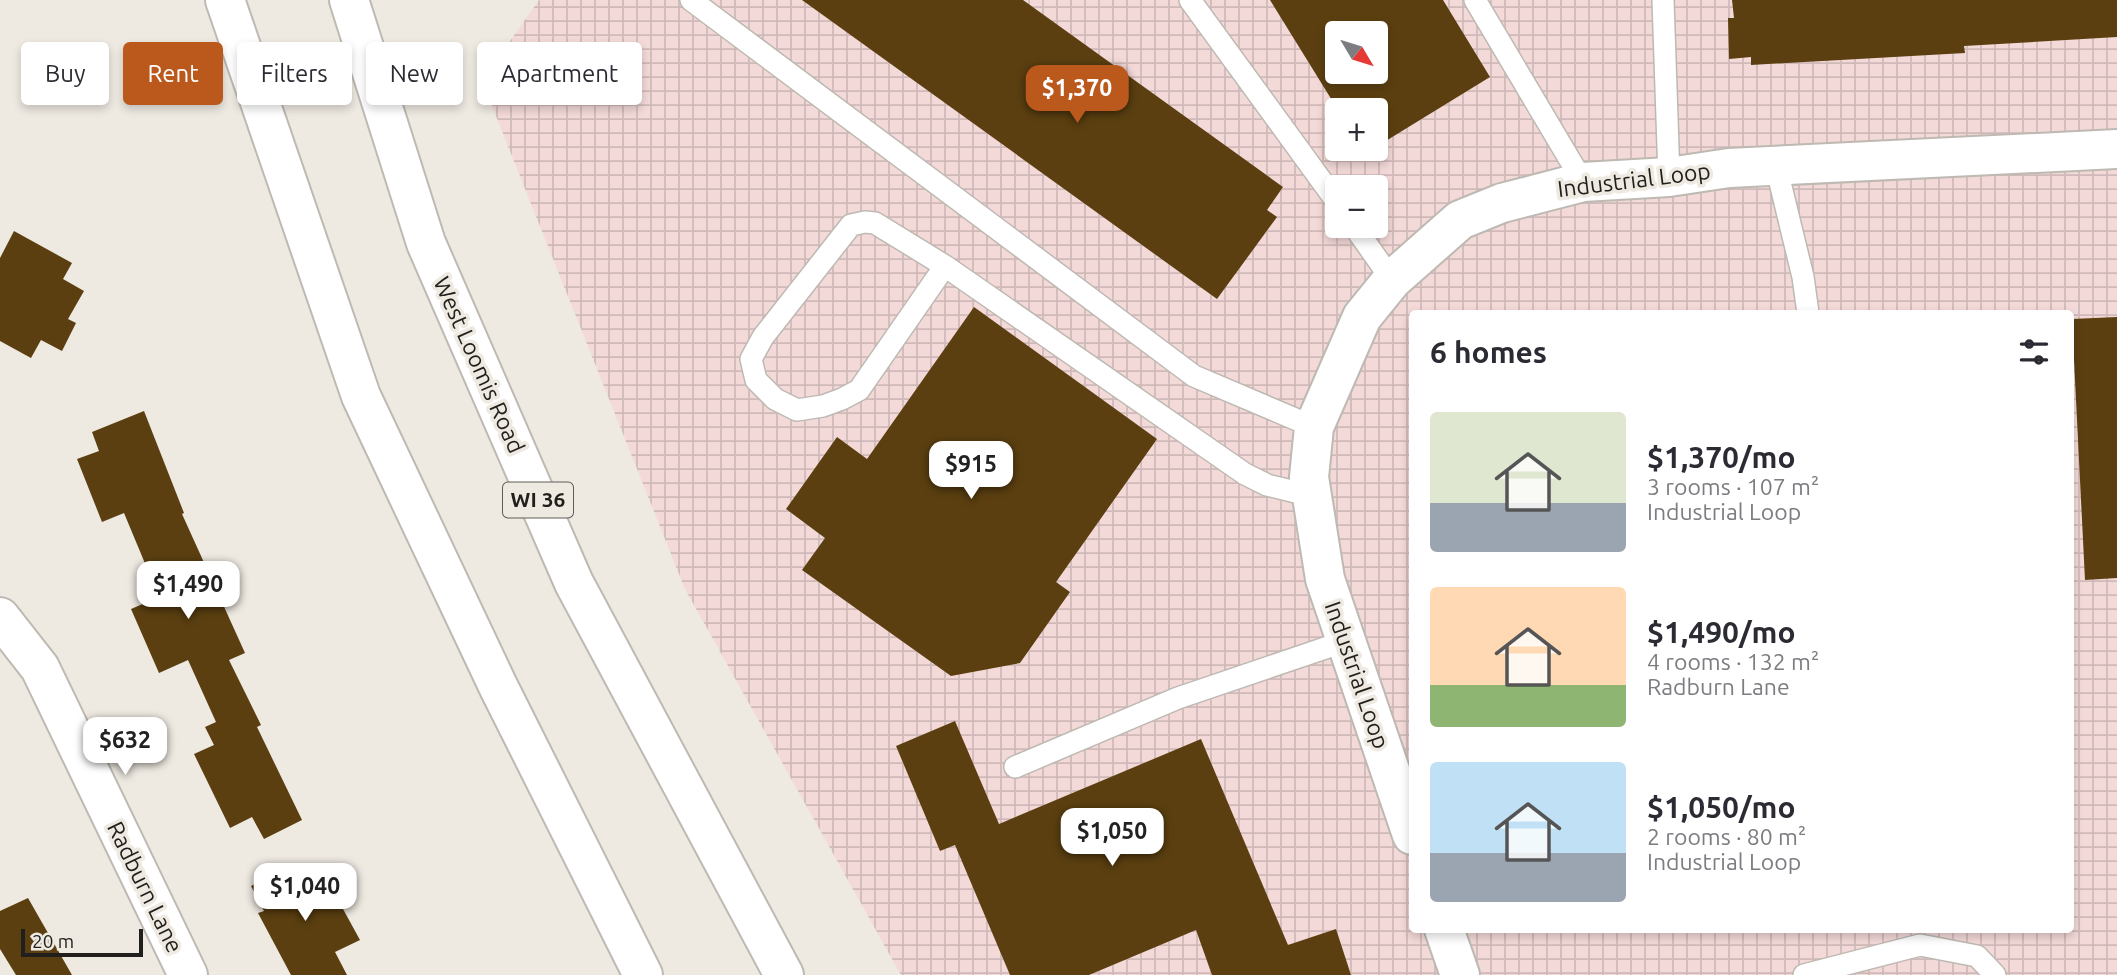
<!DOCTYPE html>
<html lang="en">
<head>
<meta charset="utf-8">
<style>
  body { margin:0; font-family:Ubuntu,sans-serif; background:#f7f7f7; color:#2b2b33; height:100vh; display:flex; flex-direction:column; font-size:26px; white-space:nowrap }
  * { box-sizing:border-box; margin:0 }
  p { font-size:23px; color:#7c7c81 }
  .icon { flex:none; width:38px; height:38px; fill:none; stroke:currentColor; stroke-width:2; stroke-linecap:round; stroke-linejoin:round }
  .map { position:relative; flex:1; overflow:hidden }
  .side { position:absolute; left:1409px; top:310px; width:665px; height:623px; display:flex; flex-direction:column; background:#fff; border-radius:7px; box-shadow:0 4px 10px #0003 }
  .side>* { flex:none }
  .guide { position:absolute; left:21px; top:42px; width:665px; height:63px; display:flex; gap:14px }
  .needle { width:46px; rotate:128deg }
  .tools { position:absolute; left:1325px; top:21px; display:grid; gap:14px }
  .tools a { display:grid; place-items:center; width:63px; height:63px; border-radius:7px; background:#fff; box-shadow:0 4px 10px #0003; font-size:35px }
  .scale { position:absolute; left:21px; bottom:18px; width:122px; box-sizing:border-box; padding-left:7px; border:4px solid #211f1c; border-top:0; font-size:19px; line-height:24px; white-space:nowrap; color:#211f1c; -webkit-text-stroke:5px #eee9e1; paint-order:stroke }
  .price { position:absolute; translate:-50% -60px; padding:0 16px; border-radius:14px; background:#fff; color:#222; font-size:23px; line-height:46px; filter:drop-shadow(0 2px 4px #0008) }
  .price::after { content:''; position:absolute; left:50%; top:42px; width:21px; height:16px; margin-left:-10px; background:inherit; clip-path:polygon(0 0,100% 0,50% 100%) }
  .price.on { background:#bb591d; color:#fff }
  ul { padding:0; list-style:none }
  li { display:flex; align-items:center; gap:21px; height:175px; padding:0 21px }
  li span { display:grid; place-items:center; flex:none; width:196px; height:140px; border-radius:7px; color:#555 }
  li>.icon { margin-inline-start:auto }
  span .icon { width:84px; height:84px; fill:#fffc; stroke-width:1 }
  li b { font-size:30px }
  h2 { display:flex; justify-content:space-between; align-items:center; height:84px; padding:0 21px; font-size:30px }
  .pill { padding:0 24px; border-radius:7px; background:#fff; box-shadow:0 4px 10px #0003; font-size:24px; line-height:63px }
  .pill.on { background:#bb591d; color:#fff }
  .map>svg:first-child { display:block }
  .industrial { fill:url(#industrial-grid); fill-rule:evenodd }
  .building { fill:#5b3f10; fill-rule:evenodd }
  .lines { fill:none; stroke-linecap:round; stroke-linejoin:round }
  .service-casing { stroke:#beb9b2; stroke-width:24 }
  .minor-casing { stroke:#beb9b2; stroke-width:42 }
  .primary-casing { stroke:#beb9b2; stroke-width:42 }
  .service { stroke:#fff; stroke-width:21 }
  .minor { stroke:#fff; stroke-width:38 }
  .primary { stroke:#fff; stroke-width:38 }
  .labels { text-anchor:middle; stroke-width:7; stroke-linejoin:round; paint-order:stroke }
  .shield { fill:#eee9e1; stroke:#5e5c57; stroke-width:2 }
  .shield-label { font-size:21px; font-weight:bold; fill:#211f1c }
  .street-label { font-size:23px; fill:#211f1c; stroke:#eee9e1 }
</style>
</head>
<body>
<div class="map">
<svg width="2117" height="975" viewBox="0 0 2117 975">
  <defs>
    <pattern id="industrial-grid" width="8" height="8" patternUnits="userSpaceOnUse" patternTransform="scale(1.75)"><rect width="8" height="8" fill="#f3d9d8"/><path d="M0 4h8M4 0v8" fill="none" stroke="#d0bab9"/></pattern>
  </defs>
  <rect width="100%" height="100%" fill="#eee9e1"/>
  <!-- industrial -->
  <path class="industrial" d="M539,0H2117V975H901L685,589L482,81ZM1337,33H1376V72H1337ZM1337,110H1376V149H1337ZM1337,187H1376V226H1337ZM1412,313H2070V929H1412Z"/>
  <!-- building -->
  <g class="building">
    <path d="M802,0H1023L1283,187L1267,210L1277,217L1217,299Z"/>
    <path d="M1270,0H1443L1490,77L1376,147V110H1338ZM1337,33H1376V72H1337Z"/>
    <path d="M1732,0H2117V37L1964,46L1965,53L1751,65V57L1729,59L1728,18H1734Z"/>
    <path d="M14,231L72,263L63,279L84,291L68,319L76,323L62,351L41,340L31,358L0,341V258Z"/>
    <path d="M974,307L1157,439L1056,582L1070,592L1020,663L951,676L802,570L825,538L786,509L837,437L867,459Z"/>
    <path d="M2117,317V578L2085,580L2072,319Z"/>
    <path d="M144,411L184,513L182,514L245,653L229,660L261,725L257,727L302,820L264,839L252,817L230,828L194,754L214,745L205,727L216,722L188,660L159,673L131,609L159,597L124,513L102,522L77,459L99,451L92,432Z"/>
    <path d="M955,721L999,824L1201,739L1288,945L1336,929L1351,975H1212L1196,930L1089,975H1010L955,845L940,851L896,746Z"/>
    <path d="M294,864L306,888L326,878L360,940L335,952L347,975H291L258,913L264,911L251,886Z"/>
    <path d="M28,898L72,975H16L0,949V911Z"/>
  </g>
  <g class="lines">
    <defs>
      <g id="service">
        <path d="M691,0L1194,376L1314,427"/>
        <path d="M1190,0L1337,202"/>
        <path d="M1475,0L1583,182"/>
        <path d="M1663,0L1669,177"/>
        <path d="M1776,166L1803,277L1808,313"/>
        <path d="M1354,226L1392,280"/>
        <path d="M945,266L859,390L842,399L823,406L797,410L775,399L756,380L751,359L763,337L851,225L865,222L875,223L945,266L1245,474L1267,485L1312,496"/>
        <path d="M1015,767L1178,698L1346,641"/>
        <path d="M1804,975L1920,945L1977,956L1995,975"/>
      </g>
      <g id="minor">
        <path d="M0,617L40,668L188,975"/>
        <path d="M1412,835L1325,579L1309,477L1314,427L1362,317L1392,280L1460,220L1502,203L1583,182L1669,177L1729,168L2117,149"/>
        <path d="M1444,929L1460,975"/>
      </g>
      <g id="primary">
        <path d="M225,0L361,396L498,686L643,975"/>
        <path d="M349,0L426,243L574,583L784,975"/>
      </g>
    </defs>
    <!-- service casing -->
    <use href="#service" class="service-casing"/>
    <!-- minor casing -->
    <use href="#minor" class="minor-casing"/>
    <!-- primary casing -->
    <use href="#primary" class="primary-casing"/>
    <!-- service -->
    <use href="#service" class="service"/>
    <!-- minor -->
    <use href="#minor" class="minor"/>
    <!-- primary -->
    <use href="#primary" class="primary"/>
  </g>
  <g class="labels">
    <!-- shield labels -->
    <rect class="shield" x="503" y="482.5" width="70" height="35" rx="5"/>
    <g class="shield-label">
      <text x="538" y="507">WI 36</text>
    </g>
    <!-- street labels -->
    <g class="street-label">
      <text transform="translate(1634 180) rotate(-7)" y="8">Industrial Loop</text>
      <text transform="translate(479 365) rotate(66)" y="8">West Loomis Road</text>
      <text transform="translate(1357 675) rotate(71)" y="8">Industrial Loop</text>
      <text transform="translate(145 887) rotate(64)" y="8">Radburn Lane</text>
    </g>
  </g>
</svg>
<div class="tools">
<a><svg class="needle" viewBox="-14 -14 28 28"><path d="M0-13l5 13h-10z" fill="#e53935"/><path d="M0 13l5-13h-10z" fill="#7c7c81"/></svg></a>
<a>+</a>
<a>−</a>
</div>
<div class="scale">20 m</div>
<b class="price on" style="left:1077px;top:125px">$1,370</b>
<b class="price" style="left:971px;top:501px">$915</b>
<b class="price" style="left:188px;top:621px">$1,490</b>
<b class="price" style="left:125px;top:777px">$632</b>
<b class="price" style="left:1112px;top:868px">$1,050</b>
<b class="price" style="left:305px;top:923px">$1,040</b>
<div class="guide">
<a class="pill">Buy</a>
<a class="pill on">Rent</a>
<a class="pill">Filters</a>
<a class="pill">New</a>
<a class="pill">Apartment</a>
</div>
<section class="side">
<h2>6 homes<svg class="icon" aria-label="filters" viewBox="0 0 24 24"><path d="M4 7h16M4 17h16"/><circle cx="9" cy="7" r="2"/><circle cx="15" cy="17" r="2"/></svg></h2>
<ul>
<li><span style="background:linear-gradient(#dfe7d0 65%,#9aa5b1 0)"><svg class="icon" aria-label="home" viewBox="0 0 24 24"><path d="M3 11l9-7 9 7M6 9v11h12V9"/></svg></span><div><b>$1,370/mo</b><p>3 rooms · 107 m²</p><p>Industrial Loop</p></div></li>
<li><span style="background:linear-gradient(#ffd9b3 70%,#8fb573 0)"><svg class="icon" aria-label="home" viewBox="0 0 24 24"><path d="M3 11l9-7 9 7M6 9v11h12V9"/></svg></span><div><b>$1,490/mo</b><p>4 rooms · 132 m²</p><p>Radburn Lane</p></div></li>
<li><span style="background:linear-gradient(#bfe0f5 65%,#9aa5b1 0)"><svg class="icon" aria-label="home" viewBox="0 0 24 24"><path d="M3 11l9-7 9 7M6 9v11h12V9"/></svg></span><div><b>$1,050/mo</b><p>2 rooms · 80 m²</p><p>Industrial Loop</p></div></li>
</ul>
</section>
</div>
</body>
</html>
